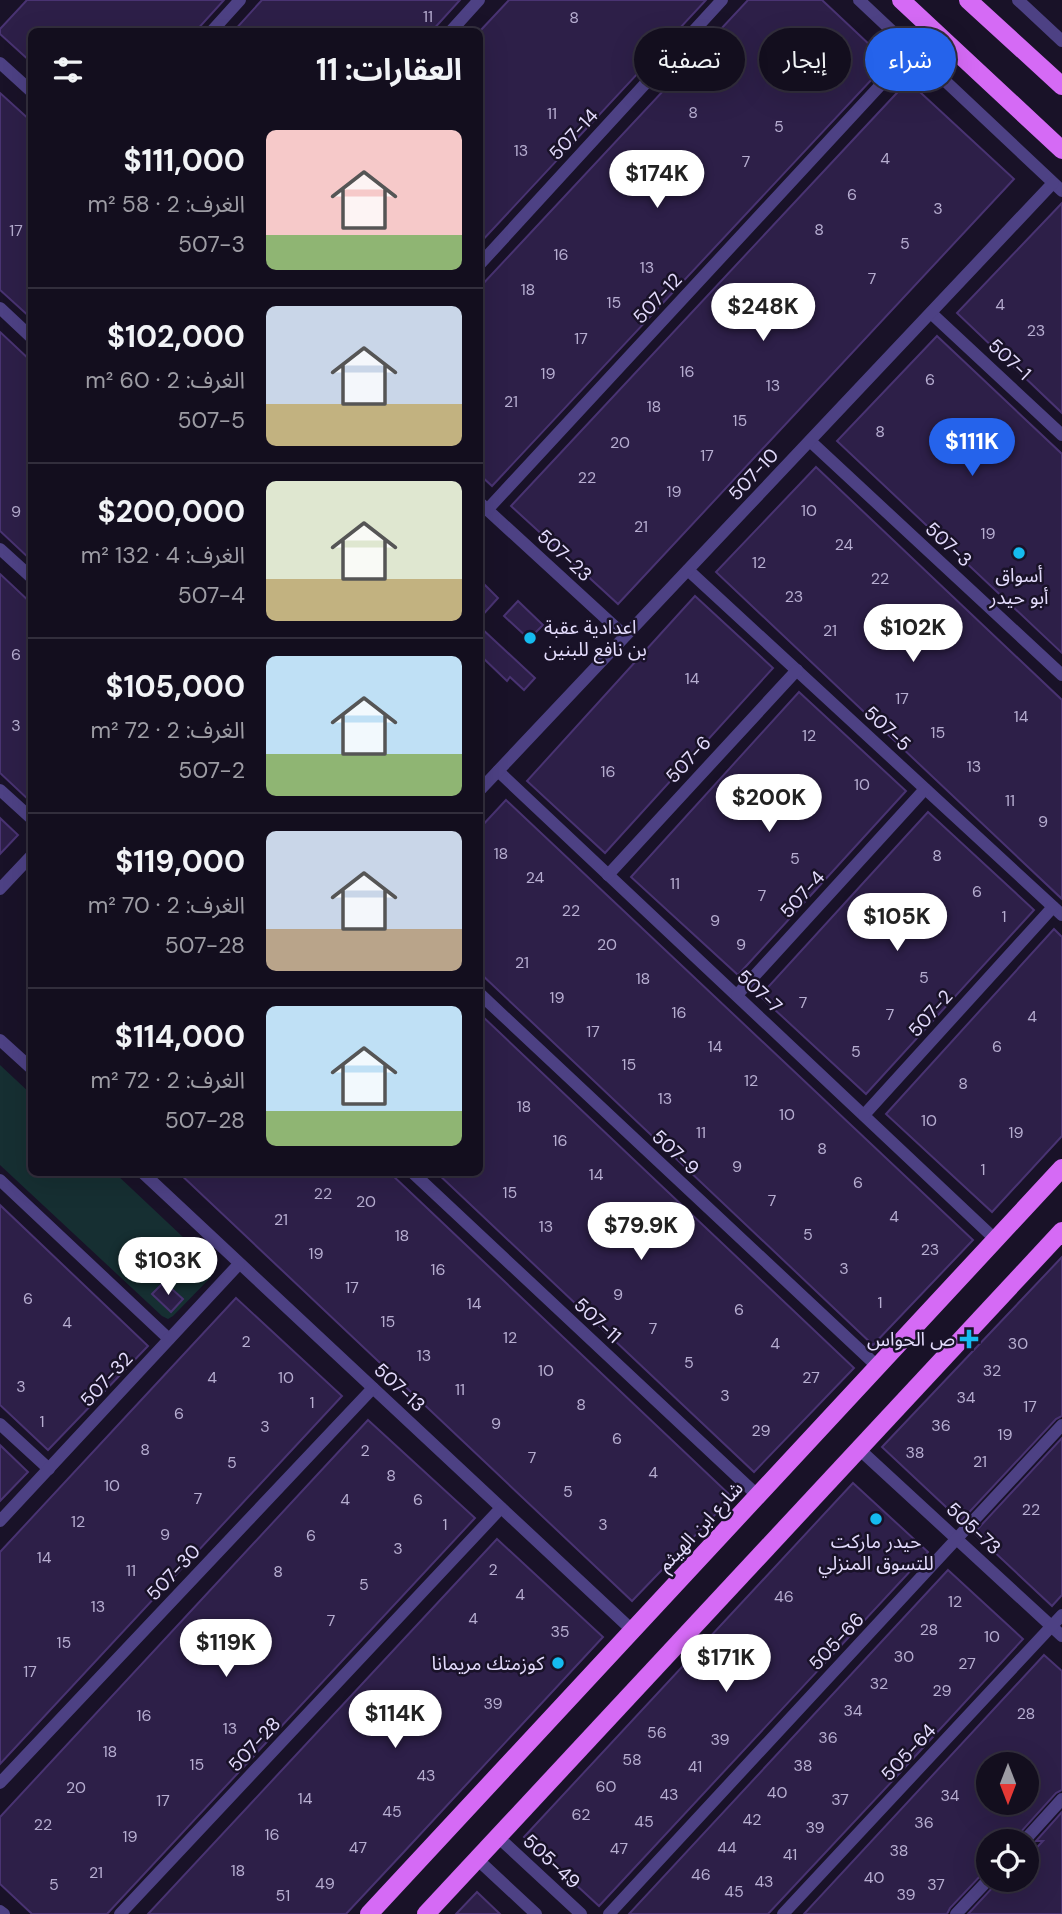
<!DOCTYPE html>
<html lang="ar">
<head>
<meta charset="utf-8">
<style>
  body { margin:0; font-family:"DM Sans","Noto Sans Arabic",sans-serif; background:#201c2b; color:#f1f3f6; direction:rtl; height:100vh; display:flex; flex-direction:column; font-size:26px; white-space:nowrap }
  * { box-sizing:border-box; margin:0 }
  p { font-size:23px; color:#9d9ca4 }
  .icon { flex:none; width:38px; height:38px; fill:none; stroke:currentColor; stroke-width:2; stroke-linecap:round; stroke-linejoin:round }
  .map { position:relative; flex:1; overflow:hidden; direction:ltr }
  .details { position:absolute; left:28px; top:28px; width:455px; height:1148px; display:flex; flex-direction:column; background:#130e1e; border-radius:10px; box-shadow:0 7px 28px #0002,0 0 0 2px #322e3c; direction:rtl }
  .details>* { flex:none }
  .banner { position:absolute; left:504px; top:28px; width:452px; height:63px; direction:rtl; display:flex; gap:14px }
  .needle { width:46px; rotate:180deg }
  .buttons { position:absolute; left:976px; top:1752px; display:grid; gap:14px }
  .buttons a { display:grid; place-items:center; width:63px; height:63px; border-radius:50%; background:#130e1e; box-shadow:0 7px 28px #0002,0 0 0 2px #322e3c; font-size:35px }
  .price { position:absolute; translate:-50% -60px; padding:0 16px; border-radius:24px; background:#fff; color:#222; font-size:23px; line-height:46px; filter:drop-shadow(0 2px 4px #0008) }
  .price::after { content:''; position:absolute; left:50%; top:42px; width:21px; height:16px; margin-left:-10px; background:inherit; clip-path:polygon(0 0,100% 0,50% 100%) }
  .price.on { background:#2563eb; color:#fff }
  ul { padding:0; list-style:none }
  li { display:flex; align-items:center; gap:21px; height:175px; padding:0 21px }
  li+li { border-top:2px solid #322e3c }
  li span { display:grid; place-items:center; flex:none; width:196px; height:140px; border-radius:10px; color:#555 }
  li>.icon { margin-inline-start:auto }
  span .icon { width:84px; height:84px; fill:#fffc; stroke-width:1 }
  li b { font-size:30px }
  h2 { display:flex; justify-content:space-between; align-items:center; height:84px; padding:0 21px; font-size:30px }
  .chip { padding:0 24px; border-radius:32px; background:#130e1e; box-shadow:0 7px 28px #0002,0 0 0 2px #322e3c; font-size:24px; line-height:63px }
  .chip.on { background:#2563eb; color:#fff }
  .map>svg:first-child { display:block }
  .green { fill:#162f32 }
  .building { fill:#2d1f48; stroke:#493372; stroke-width:2; fill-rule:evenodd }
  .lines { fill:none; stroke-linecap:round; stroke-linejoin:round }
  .street { stroke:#4d4184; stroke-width:12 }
  .primary { stroke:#d56af5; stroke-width:18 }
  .poi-dot { fill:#15bbef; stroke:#191228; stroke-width:2.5 }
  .labels { text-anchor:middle; stroke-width:5; stroke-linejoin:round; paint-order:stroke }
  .number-label { font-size:16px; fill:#b6add0 }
  .street-label { font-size:19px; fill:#e4dcfd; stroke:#191228 }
  .poi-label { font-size:19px; fill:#e4dcfd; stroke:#191228 }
</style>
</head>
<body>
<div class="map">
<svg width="1062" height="1914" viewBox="0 0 1062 1914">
  <rect width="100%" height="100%" fill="#191228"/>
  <!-- green -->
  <path class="green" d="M0,1065L31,1094L32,1172L115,1173L201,1254L212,1269L210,1278L173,1316L168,1319L162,1316L0,1165Z"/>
  <!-- building -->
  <g class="building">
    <path d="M27,0H224L195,32H32V63L0,34V29Z"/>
    <path d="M262,0H460L431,32H233Z"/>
    <path d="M509,0H706L480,243V31Z"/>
    <path d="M748,0H822L888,62L492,486L480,475V287Z"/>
    <path d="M908,81L1014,179L618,604L511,506Z"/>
    <path d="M0,93L32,122V319L0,290Z"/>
    <path d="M1062,203V413L957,313Z"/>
    <path d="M0,332L32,362V561L0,531Z"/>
    <path d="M937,336L1062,454V653L837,441Z"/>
    <path d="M816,467L1062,700V899L716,572Z"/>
    <path d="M0,574L32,604V803L0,773Z"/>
    <path d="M480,580L498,598L480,618Z"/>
    <path d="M695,596L773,668L605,853L527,781Z"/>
    <path d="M518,601L543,625L529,639L504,616Z"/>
    <path d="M480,627L535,678L524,690L510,677L507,681L480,655Z"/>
    <path d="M799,692L906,791L738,975L631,877Z"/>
    <path d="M506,800L973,1240L873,1345L480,973V828Z"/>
    <path d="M928,812L1034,910L866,1094L760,996Z"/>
    <path d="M0,818L18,835L0,854Z"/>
    <path d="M1054,929L1062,937V1136L992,1212L886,1114Z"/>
    <path d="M480,1014L854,1368L754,1472L436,1172H480Z"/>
    <path d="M178,1172H389L732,1497L632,1601Z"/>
    <path d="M0,1205L148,1346L48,1450L0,1405Z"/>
    <path d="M1062,1257V1416L1056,1419L961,1521L882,1447Z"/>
    <path d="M164,1282L183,1299L171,1312L152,1294Z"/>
    <path d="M236,1298L342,1396L0,1764V1552Z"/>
    <path d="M368,1420L475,1518L107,1914H32L0,1884V1817Z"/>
    <path d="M1062,1438V1595L1052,1606L974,1533Z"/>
    <path d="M0,1445L28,1472L0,1501Z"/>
    <path d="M853,1483L928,1552L599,1906L524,1837Z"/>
    <path d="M497,1539L603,1637L402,1854L346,1914H148Z"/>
    <path d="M948,1570L1023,1639L897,1776L768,1914H629Z"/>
    <path d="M1044,1655L1062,1671V1790L1056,1793L1018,1835L1015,1841H989V1870L983,1873L950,1908L947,1914H804ZM989,1764H1027V1802H989Z"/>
    <path d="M1062,1812V1914H968L995,1885L998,1880H1027V1858L1043,1841H1036Z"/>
    <path d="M477,1892L500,1914H456Z"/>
  </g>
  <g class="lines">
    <!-- street -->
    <g class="street">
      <path d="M859,0L1062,191"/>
      <path d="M1018,0L1062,41"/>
      <path d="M211,32L240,0"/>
      <path d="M450,32L479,0"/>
      <path d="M0,63L32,92"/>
      <path d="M480,264L722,0"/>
      <path d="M0,308L32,338"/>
      <path d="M931,313L1062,435"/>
      <path d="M810,441L1062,675"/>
      <path d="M480,503L625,636"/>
      <path d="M487,510L913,50"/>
      <path d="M0,549L32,578"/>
      <path d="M688,570L1062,915"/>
      <path d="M498,771L996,1240"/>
      <path d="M0,790L32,819"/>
      <path d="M480,790L1053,183"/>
      <path d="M608,875L797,670"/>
      <path d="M0,889L32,855"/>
      <path d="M480,994L877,1366"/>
      <path d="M737,995L925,789"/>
      <path d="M0,1040L32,1069"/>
      <path d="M864,1115L1053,907"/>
      <path d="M142,1172L632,1630"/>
      <path d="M412,1172L757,1495"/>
      <path d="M0,1180L169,1339"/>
      <path d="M0,1424L49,1469"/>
      <path d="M859,1449L1062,1636"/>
      <path d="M0,1521L239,1264"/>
      <path d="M0,1783L373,1388"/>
      <path d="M498,1837L581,1914"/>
      <path d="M1024,1841L1062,1799"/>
      <path d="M477,1859L536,1914"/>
      <path d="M0,1911L4,1914"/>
      <path d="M120,1914L501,1508"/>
      <path d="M609,1914L1062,1425"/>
      <path d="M783,1914L1062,1615"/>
      <path d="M956,1914L989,1879"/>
    </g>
    <!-- primary -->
    <g class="primary">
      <path d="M901,0L1062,150"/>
      <path d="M968,0L1062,86"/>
      <path d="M369,1914L1062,1168"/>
      <path d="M426,1914L1062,1231"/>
    </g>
  </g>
  <!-- markers -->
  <g class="poi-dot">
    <circle cx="1019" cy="553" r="7"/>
    <circle cx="530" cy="638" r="7"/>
    <path d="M965.5 1328.5h7v7h7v7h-7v7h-7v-7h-7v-7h7z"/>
    <circle cx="876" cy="1519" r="7"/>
    <circle cx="558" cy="1663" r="7"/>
  </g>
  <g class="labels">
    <!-- number labels -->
    <g class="number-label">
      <text x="428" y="22">11</text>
      <text x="574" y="23">8</text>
      <text x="693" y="118">8</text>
      <text x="552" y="119">11</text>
      <text x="779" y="132">5</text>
      <text x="521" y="156">13</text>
      <text x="885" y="164">4</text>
      <text x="746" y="167">7</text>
      <text x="852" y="200">6</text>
      <text x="938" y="214">3</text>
      <text x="819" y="235">8</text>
      <text x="16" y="236">17</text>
      <text x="905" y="249">5</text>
      <text x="561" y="260">16</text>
      <text x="647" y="273">13</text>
      <text x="872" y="284">7</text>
      <text x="528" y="295">18</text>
      <text x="614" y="308">15</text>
      <text x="1000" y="310">4</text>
      <text x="1036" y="336">23</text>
      <text x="581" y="344">17</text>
      <text x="687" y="377">16</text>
      <text x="548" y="379">19</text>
      <text x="930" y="385">6</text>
      <text x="773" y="391">13</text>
      <text x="511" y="407">21</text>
      <text x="654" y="412">18</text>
      <text x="740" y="426">15</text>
      <text x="880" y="437">8</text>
      <text x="620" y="448">20</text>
      <text x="707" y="461">17</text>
      <text x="587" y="483">22</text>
      <text x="674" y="497">19</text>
      <text x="809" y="516">10</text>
      <text x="16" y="517">9</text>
      <text x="641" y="532">21</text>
      <text x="988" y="539">19</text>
      <text x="844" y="550">24</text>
      <text x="759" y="568">12</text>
      <text x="880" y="584">22</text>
      <text x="794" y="602">23</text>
      <text x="830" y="636">21</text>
      <text x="16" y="660">6</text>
      <text x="692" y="684">14</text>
      <text x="902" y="704">17</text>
      <text x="1021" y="722">14</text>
      <text x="16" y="731">3</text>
      <text x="938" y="738">15</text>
      <text x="809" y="741">12</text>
      <text x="974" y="772">13</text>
      <text x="608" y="777">16</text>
      <text x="862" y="790">10</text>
      <text x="1010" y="806">11</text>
      <text x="1043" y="827">9</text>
      <text x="501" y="859">18</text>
      <text x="937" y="861">8</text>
      <text x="795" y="864">5</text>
      <text x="535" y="883">24</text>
      <text x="675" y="889">11</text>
      <text x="977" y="897">6</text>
      <text x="762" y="901">7</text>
      <text x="571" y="916">22</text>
      <text x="1004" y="922">1</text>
      <text x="715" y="926">9</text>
      <text x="607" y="950">20</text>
      <text x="741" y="950">9</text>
      <text x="522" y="968">21</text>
      <text x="924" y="983">5</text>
      <text x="643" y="984">18</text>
      <text x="557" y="1003">19</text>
      <text x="803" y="1008">7</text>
      <text x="679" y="1018">16</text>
      <text x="890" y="1020">7</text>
      <text x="1032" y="1022">4</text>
      <text x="593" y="1037">17</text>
      <text x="715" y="1052">14</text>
      <text x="997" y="1052">6</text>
      <text x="856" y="1057">5</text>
      <text x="629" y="1070">15</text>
      <text x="751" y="1086">12</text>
      <text x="963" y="1089">8</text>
      <text x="665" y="1104">13</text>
      <text x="524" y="1112">18</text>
      <text x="787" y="1120">10</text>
      <text x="929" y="1126">10</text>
      <text x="701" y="1138">11</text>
      <text x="1016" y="1138">19</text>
      <text x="560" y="1146">16</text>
      <text x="822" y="1154">8</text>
      <text x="737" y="1172">9</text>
      <text x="983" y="1175">1</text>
      <text x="596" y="1180">14</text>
      <text x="858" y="1188">6</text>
      <text x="510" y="1198">15</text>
      <text x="323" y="1199">22</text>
      <text x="772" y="1206">7</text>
      <text x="366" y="1207">20</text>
      <text x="894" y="1222">4</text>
      <text x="281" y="1225">21</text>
      <text x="546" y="1232">13</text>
      <text x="808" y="1240">5</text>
      <text x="402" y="1241">18</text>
      <text x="930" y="1255">23</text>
      <text x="316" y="1259">19</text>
      <text x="844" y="1274">3</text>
      <text x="438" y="1275">16</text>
      <text x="352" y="1293">17</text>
      <text x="618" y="1300">9</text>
      <text x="28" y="1304">6</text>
      <text x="880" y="1308">1</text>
      <text x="474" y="1309">14</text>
      <text x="739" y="1315">6</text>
      <text x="388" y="1327">15</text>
      <text x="67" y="1328">4</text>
      <text x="653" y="1334">7</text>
      <text x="510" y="1343">12</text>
      <text x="246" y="1347">2</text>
      <text x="775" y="1349">4</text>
      <text x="1018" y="1349">30</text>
      <text x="424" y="1361">13</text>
      <text x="689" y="1368">5</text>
      <text x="546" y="1376">10</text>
      <text x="992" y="1376">32</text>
      <text x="212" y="1383">4</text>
      <text x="286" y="1383">10</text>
      <text x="811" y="1383">27</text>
      <text x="21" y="1392">3</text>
      <text x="460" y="1395">11</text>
      <text x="725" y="1401">3</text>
      <text x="966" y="1403">34</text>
      <text x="312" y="1408">1</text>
      <text x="581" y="1410">8</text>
      <text x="1030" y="1412">17</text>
      <text x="179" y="1419">6</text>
      <text x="42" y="1427">1</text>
      <text x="496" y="1429">9</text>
      <text x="941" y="1431">36</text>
      <text x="265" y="1432">3</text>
      <text x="761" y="1436">29</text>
      <text x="1005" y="1440">19</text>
      <text x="617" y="1444">6</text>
      <text x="145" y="1455">8</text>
      <text x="365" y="1456">2</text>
      <text x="915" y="1458">38</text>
      <text x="532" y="1463">7</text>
      <text x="980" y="1467">21</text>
      <text x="232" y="1468">5</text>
      <text x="653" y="1478">4</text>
      <text x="391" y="1481">8</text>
      <text x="112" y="1491">10</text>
      <text x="568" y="1497">5</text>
      <text x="198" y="1504">7</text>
      <text x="345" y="1505">4</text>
      <text x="418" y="1505">6</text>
      <text x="1031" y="1515">22</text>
      <text x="78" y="1527">12</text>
      <text x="445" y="1530">1</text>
      <text x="603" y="1530">3</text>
      <text x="165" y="1540">9</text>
      <text x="311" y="1541">6</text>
      <text x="398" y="1554">3</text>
      <text x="44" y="1563">14</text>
      <text x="493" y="1575">2</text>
      <text x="131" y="1576">11</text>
      <text x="278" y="1577">8</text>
      <text x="364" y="1590">5</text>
      <text x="520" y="1600">4</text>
      <text x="784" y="1602">46</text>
      <text x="955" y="1607">12</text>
      <text x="98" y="1612">13</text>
      <text x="473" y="1624">4</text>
      <text x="331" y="1626">7</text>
      <text x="929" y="1635">28</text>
      <text x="560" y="1637">35</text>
      <text x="992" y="1642">10</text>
      <text x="64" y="1648">15</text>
      <text x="904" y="1662">30</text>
      <text x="967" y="1669">27</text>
      <text x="30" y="1677">17</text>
      <text x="879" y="1689">32</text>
      <text x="942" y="1696">29</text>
      <text x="493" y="1709">39</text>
      <text x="853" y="1716">34</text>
      <text x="1026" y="1719">28</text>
      <text x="144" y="1721">16</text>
      <text x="230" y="1734">13</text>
      <text x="657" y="1738">56</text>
      <text x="828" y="1743">36</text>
      <text x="720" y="1745">39</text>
      <text x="110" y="1757">18</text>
      <text x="632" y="1765">58</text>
      <text x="197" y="1770">15</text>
      <text x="803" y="1771">38</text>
      <text x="695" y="1772">41</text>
      <text x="426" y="1781">43</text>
      <text x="606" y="1792">60</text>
      <text x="76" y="1793">20</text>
      <text x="777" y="1798">40</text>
      <text x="669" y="1800">43</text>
      <text x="950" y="1801">34</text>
      <text x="305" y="1804">14</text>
      <text x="840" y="1805">37</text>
      <text x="163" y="1806">17</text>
      <text x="392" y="1817">45</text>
      <text x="581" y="1820">62</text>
      <text x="752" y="1825">42</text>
      <text x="644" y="1827">45</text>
      <text x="924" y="1828">36</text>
      <text x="43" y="1830">22</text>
      <text x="815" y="1833">39</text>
      <text x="272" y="1840">16</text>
      <text x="130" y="1842">19</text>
      <text x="358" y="1853">47</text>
      <text x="727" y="1853">44</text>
      <text x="619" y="1854">47</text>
      <text x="899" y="1856">38</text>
      <text x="790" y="1860">41</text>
      <text x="238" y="1876">18</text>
      <text x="96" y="1878">21</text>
      <text x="701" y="1880">46</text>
      <text x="874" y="1883">40</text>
      <text x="764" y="1887">43</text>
      <text x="325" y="1889">49</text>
      <text x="54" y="1890">5</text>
      <text x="936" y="1890">37</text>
      <text x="734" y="1897">45</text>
      <text x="906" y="1900">39</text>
      <text x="283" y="1901">51</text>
    </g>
    <!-- street labels -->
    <g class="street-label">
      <text transform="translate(573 134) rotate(-47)" y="7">507-14</text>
      <text transform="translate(657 298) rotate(-47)" y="7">507-12</text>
      <text transform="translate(1010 359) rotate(43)" y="7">507-1</text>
      <text transform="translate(753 474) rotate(-47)" y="7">507-10</text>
      <text transform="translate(949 544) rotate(43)" y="7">507-3</text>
      <text transform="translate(565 555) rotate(43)" y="7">507-23</text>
      <text transform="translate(888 728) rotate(43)" y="7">507-5</text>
      <text transform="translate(688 759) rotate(-47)" y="7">507-6</text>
      <text transform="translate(802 894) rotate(-48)" y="7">507-4</text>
      <text transform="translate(760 991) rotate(43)" y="7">507-7</text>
      <text transform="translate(930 1013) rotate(-48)" y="7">507-2</text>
      <text transform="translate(676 1152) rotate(43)" y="7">507-9</text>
      <text transform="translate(598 1320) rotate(43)" y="7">507-11</text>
      <text transform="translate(106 1379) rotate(-47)" y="7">507-32</text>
      <text transform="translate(400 1387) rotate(43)" y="7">507-13</text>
      <text transform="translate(700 1526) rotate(-47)" y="7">شارع ابن الهيثم</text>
      <text transform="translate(974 1528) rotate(43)" y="7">505-73</text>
      <text transform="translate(173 1572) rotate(-47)" y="7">507-30</text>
      <text transform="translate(836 1641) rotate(-47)" y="7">505-66</text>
      <text transform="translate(254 1744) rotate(-47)" y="7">507-28</text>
      <text transform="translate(908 1752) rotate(-47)" y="7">505-64</text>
      <text transform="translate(552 1861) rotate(43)" y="7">505-49</text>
    </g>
    <!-- poi labels -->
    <g class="poi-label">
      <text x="1019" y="582">أسواق<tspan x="1019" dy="22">أبو حيدر</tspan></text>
      <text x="544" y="634" text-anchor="start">اعدادية عقبة<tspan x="544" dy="22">بن نافع للبنين</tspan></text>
      <text x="955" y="1346" text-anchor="end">ص الحواس</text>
      <text x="876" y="1548">حيدر ماركت<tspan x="876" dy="22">للتسوق المنزلي</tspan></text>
      <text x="544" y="1670" text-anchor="end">كوزمتك مريمانا</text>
    </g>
  </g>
</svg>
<div class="buttons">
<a><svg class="needle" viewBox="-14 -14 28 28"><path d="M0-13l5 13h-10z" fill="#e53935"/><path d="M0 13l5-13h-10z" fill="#9d9ca4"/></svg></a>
<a><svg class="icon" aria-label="locate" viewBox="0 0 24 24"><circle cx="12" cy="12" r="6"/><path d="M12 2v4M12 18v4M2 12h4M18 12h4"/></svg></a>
</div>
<b class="price" style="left:657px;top:210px">$174K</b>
<b class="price" style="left:763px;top:343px">$248K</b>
<b class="price on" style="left:972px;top:478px">$111K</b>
<b class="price" style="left:913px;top:664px">$102K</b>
<b class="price" style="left:769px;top:834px">$200K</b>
<b class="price" style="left:897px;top:953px">$105K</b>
<b class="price" style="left:641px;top:1262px">$79.9K</b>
<b class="price" style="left:168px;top:1297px">$103K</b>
<b class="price" style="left:226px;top:1679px">$119K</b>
<b class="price" style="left:726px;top:1694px">$171K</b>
<b class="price" style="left:395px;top:1750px">$114K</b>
<div class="banner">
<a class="chip on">شراء</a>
<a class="chip">إيجار</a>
<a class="chip">تصفية</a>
</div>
<section class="details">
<h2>العقارات: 11<svg class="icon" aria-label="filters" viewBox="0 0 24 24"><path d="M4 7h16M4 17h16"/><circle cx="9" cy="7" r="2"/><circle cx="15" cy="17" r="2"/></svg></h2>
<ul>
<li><span style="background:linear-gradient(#f6c9c9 75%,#8fb573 0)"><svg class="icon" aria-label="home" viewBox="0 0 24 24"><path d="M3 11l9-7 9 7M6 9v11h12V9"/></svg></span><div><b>$111,000</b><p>الغرف: 2 · 58 m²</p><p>507-3</p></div></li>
<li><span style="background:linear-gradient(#c9d6e8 70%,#c2b280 0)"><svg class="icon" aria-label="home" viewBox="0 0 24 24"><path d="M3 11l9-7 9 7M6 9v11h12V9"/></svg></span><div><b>$102,000</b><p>الغرف: 2 · 60 m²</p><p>507-5</p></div></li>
<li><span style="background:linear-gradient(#dfe7d0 70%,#c2b280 0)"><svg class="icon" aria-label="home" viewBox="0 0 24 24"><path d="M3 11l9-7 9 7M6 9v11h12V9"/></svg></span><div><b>$200,000</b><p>الغرف: 4 · 132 m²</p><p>507-4</p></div></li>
<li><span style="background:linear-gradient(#bfe0f5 70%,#8fb573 0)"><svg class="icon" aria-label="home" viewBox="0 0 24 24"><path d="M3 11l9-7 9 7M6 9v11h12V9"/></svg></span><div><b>$105,000</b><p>الغرف: 2 · 72 m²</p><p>507-2</p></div></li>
<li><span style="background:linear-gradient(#c9d6e8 70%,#b9a48a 0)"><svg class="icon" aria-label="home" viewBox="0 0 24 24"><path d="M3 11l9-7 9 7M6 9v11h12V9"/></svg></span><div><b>$119,000</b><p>الغرف: 2 · 70 m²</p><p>507-28</p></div></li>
<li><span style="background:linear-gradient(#bfe0f5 75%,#8fb573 0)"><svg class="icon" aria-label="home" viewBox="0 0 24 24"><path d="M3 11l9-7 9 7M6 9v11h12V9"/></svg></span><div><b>$114,000</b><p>الغرف: 2 · 72 m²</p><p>507-28</p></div></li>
</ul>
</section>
</div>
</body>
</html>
